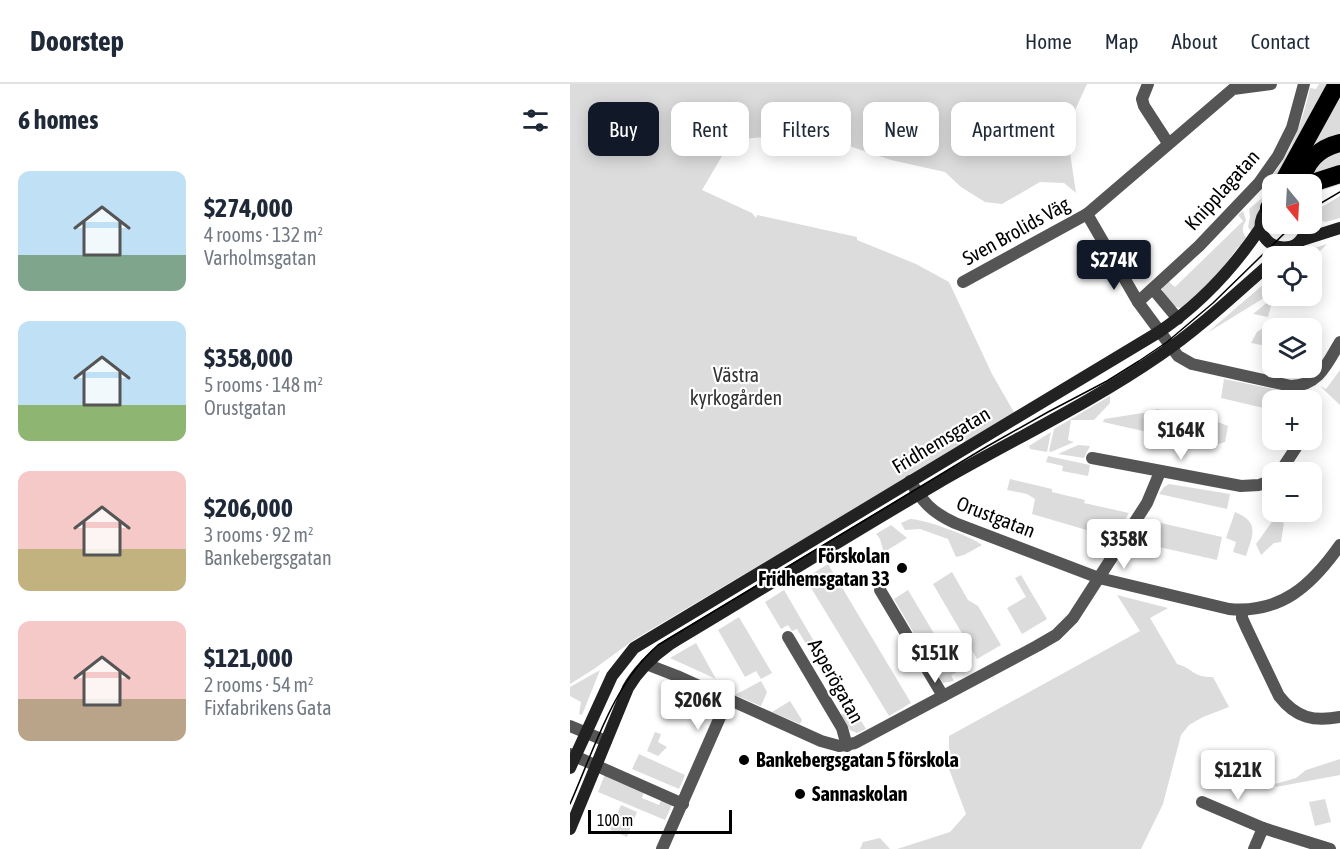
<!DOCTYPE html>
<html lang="en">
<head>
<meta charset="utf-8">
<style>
  body { margin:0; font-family:"Asap Condensed",sans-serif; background:#f2f2f3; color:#1f2937; height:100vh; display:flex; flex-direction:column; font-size:22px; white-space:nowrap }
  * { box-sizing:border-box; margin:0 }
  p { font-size:20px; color:#747a83 }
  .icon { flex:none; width:33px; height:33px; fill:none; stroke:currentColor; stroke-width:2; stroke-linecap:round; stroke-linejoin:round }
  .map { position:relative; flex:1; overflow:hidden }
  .details { display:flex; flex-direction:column; background:#fff; width:570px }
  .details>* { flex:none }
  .hud { position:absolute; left:18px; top:18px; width:570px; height:54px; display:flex; gap:12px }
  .needle { width:39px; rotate:162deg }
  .fabs { position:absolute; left:692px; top:90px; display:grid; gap:12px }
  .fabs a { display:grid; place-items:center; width:60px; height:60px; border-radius:12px; background:#fff; box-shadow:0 3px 15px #0003; font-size:30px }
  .scale { position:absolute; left:18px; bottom:15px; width:144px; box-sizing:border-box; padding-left:6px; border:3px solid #000; border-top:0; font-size:16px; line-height:21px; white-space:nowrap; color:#000; -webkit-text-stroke:4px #fff; paint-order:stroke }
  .price { position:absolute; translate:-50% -51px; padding:0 14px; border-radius:6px; background:#fff; color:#222; font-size:20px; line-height:39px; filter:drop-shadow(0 2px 3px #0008) }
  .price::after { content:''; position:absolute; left:50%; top:36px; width:18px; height:14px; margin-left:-9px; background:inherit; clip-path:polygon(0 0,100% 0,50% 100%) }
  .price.on { background:#111827; color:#fff }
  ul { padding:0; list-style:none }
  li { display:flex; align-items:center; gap:18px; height:150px; padding:0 18px }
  li span { display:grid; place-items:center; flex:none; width:168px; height:120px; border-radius:12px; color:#555 }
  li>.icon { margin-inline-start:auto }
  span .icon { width:72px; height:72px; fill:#fffc; stroke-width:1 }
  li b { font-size:26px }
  h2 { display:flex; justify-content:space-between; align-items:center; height:72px; padding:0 18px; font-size:26px }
  .pill { padding:0 21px; border-radius:12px; background:#fff; box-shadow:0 3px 15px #0003; font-size:21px; line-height:54px }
  .pill.on { background:#111827; color:#fff }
  header { display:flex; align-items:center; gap:36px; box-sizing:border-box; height:84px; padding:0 30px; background:#fff; border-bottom:2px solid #e0e1e3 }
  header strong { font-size:28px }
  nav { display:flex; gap:33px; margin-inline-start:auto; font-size:21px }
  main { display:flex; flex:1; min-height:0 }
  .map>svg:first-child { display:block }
  .green { fill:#dcdcdc }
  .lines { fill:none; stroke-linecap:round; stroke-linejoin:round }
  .highway-casing { stroke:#dbdbdb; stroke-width:20 }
  .street { stroke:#555; stroke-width:12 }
  .secondary { stroke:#222; stroke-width:12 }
  .highway { stroke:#000; stroke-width:18 }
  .tram { stroke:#000; stroke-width:1.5 }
  .poi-dot { fill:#000; stroke:#fff; stroke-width:2 }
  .labels { text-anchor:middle; stroke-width:4.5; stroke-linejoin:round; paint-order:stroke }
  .street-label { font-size:20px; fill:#000; stroke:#fff }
  .park-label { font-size:20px; fill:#333; stroke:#fff }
  .poi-label { font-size:20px; font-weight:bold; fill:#000; stroke:#fff; text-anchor:start }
</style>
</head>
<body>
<header>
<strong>Doorstep</strong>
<nav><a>Home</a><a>Map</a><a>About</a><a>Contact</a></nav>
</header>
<main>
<section class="details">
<h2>6 homes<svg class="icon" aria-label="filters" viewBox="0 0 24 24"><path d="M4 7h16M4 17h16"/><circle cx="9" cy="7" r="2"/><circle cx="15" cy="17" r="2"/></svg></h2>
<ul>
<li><span style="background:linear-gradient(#bfe0f5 70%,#7fa58c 0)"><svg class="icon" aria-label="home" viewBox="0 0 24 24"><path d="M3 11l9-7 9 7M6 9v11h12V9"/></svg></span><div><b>$274,000</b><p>4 rooms · 132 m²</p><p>Varholmsgatan</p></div></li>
<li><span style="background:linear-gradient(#bfe0f5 70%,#8fb573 0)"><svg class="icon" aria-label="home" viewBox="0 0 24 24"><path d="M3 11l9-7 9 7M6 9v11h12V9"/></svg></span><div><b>$358,000</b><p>5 rooms · 148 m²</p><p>Orustgatan</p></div></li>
<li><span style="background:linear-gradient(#f6c9c9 65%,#c2b280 0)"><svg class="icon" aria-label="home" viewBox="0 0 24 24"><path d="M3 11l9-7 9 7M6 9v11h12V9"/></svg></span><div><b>$206,000</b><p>3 rooms · 92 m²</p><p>Bankebergsgatan</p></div></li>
<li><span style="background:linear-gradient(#f6c9c9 65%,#b9a48a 0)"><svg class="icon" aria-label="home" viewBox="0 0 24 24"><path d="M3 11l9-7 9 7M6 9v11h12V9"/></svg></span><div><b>$121,000</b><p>2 rooms · 54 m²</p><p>Fixfabrikens Gata</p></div></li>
</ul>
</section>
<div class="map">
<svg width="770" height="765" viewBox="0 0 770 765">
  <rect width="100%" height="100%" fill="#fff"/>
  <!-- green -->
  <g class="green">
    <path d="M0,0H517L506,24L498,55L506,109L494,99L470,98L432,120L415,118L391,103L375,88L321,76L261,56L215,51L173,55L155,67L132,106L182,129L186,134L187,131L287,153V156L346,180L379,198L422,290L445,330L65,555L24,585L0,600Z"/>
    <path d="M749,0H757L703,100L692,107L691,105C718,77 732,41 740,4L746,5Z"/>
    <path d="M770,4V51L723,88Z"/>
    <path d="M770,66V87L742,94C746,78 756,74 770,66Z"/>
    <path d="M702,106V113L685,138L682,149L678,143L680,133L679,125Z"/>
    <path d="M770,112V134L755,138L744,133L742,129Z"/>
    <path d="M673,127L676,136C671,145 672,149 678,156L668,163L647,192L612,224C599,223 595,212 591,202L598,197L605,203L673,137L668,131Z"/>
    <path d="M757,160L741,176V172H728L738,166Z"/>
    <path d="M702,193V209L637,249Z"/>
    <path d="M699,217L702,218L698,233L683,230Z"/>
    <path d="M694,243L707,244H702V263L681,259L687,248Z"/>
    <path d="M770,286V321L750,302L756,305Z"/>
    <path d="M654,295L733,311L731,316H702V326L651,314Z"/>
    <path d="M540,312V319L524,336H501L498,356L504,358L481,368L479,367L484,345Z"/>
    <path d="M587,325L612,330L610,345L615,347L613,356L533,338L534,335L579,328Z"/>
    <path d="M645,337L658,342L655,358L642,362H632L637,338Z"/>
    <path d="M481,348L477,368L460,365L459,362Z"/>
    <path d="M508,361L520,362L514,374L488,370Z"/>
    <path d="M478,372L520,381L518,392L492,387L493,382L476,378Z"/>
    <path d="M440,395L482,405V408L515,416L514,419L559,429L544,454L462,430L465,415L457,410L437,406Z"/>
    <path d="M599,400L660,410L657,425L589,410L594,403Z"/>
    <path d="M665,428C690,438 683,451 676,472L663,468L666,458L656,454Z"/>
    <path d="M340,435C354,435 401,452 412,461L394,471L386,473L378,455L350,445L335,446L331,439Z"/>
    <path d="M704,435L714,439L711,458L704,459L691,471L686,460Z"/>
    <path d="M578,436L652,453L647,476L580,461L574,455L564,456Z"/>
    <path d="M321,441L337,454L316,467L313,466L310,455L306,450Z"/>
    <path d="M258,480L341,619L319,632L235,494Z"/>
    <path d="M382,488L398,516L408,522L431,561L407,575L363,500Z"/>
    <path d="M451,491L477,535L452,550L437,524L456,513L445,494Z"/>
    <path d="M214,506L245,559L238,563L227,545L222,547L218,541L211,545L195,518Z"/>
    <path d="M338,506L387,588L381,591L384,597L373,599L324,515Z"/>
    <path d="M547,511L598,524L580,534L607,580C625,585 621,593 643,593L659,623L633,633L619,641L611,651L593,720L571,765H327L380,748L396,730L379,685V652L570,547Z"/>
    <path d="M169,533L202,589L191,595L186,587L175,593L148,546Z"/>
    <path d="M126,559L146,595L100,574Z"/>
    <path d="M30,586L12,631L9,630L11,618L0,612V603Z"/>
    <path d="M191,597L197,608L191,622L165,611Z"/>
    <path d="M220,617L232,636L230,640L202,628Z"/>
    <path d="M283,623L296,645L287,649L280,646L271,631Z"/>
    <path d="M85,648L91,650L88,658L97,663L88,672L77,667Z"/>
    <path d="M69,670L115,691L109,705L62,685Z"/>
    <path d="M770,675V691L706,703L705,700L726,694L736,686Z"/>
    <path d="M35,690L75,705L72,714L89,721L92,714L103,719L95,736L28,708Z"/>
    <path d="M755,715L761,738L745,742L739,718Z"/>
    <path d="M51,721L67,728L57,753L40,746Z"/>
    <path d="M310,754L320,765H290L293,758Z"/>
  </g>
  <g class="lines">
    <defs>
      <g id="highway">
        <path d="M712,100L767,0"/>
        <path d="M732,100C734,78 749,64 770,59"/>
        <path d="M739,100L770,90"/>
        <path d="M699,124L702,120"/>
      </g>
    </defs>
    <!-- highway casing -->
    <use href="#highway" class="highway-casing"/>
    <!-- street -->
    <g class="street">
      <path d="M578,0L572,15L574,22L598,59"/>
      <path d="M517,130L568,218L608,272L622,280L721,302C749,302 758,278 770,258"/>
      <path d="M393,198L517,130L663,5L701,0"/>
      <path d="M583,205L608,235"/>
      <path d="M568,218L629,162L689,99L708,72L722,44L734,0"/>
      <path d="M741,336L745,328"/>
      <path d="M522,374L671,402L689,401L702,396"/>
      <path d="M710,388L731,356"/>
      <path d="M340,397C353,418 361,428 385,439L529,494L659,525C711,530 742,501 770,461"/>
      <path d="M310,506L373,612"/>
      <path d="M672,526V534L677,545L709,612C726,634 744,638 770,633"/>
      <path d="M218,553L272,644L277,662"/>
      <path d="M76,580L107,592L251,657L269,662L285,659L467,562L486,551L503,534L577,419L590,388"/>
      <path d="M0,642L36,657"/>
      <path d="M0,670L113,720"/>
      <path d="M632,718L693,744L760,765"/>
      <path d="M92,765L158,615"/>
      <path d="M684,765L693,744"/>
    </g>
    <!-- secondary -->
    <g class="secondary">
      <path d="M702,122C676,140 699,173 726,161"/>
      <path d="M732,156L770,144"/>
      <path d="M709,172C723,163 736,157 737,140"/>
      <path d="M0,684L42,592L64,564L589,248C630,220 663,185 691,143"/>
      <path d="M0,745L58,604C69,585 83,572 100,560C189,507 277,452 366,400C440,357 519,320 590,271C630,244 666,209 702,178"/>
    </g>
    <!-- highway -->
    <use href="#highway" class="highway"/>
    <!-- tram -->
    <g class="tram">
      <path d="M741,125L770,108"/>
      <path d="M0,720C24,666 43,600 88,561L416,363L478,328L537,297L569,277L597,258L643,219L724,140"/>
    </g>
  </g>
  <!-- markers -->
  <g class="poi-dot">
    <circle cx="332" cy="484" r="6"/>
    <circle cx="174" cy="676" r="6"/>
    <circle cx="230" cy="710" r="6"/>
  </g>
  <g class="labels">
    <!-- street labels -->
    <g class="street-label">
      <text transform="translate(652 106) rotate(-48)" y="7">Knipplagatan</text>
      <text transform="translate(446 147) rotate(-29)" y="7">Sven Brolids Väg</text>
      <text transform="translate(371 356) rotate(-31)" y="7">Fridhemsgatan</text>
      <text transform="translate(426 433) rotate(21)" y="7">Orustgatan</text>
      <text transform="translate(266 597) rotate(61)" y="7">Asperögatan</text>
    </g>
    <!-- park labels -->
    <g class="park-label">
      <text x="166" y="298">Västra<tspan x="166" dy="23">kyrkogården</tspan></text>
    </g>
    <!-- poi labels -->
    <g class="poi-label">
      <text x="320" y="479" text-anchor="end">Förskolan<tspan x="320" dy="23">Fridhemsgatan 33</tspan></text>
      <text x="186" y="683">Bankebergsgatan 5 förskola</text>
      <text x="242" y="717">Sannaskolan</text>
    </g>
  </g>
</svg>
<div class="fabs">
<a><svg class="needle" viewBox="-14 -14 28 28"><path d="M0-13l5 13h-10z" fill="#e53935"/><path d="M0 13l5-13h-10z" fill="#747a83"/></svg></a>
<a><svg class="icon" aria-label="locate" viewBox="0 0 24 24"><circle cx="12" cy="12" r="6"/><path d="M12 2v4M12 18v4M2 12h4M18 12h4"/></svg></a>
<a><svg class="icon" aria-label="layers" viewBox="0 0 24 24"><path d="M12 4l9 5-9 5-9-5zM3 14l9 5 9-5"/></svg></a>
<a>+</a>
<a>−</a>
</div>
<div class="scale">100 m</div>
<b class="price on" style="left:544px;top:207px">$274K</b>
<b class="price" style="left:611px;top:377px">$164K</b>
<b class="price" style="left:554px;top:486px">$358K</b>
<b class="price" style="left:365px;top:600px">$151K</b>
<b class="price" style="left:128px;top:647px">$206K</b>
<b class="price" style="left:668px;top:717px">$121K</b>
<div class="hud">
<a class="pill on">Buy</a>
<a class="pill">Rent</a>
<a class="pill">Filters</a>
<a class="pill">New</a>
<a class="pill">Apartment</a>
</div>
</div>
</main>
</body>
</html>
